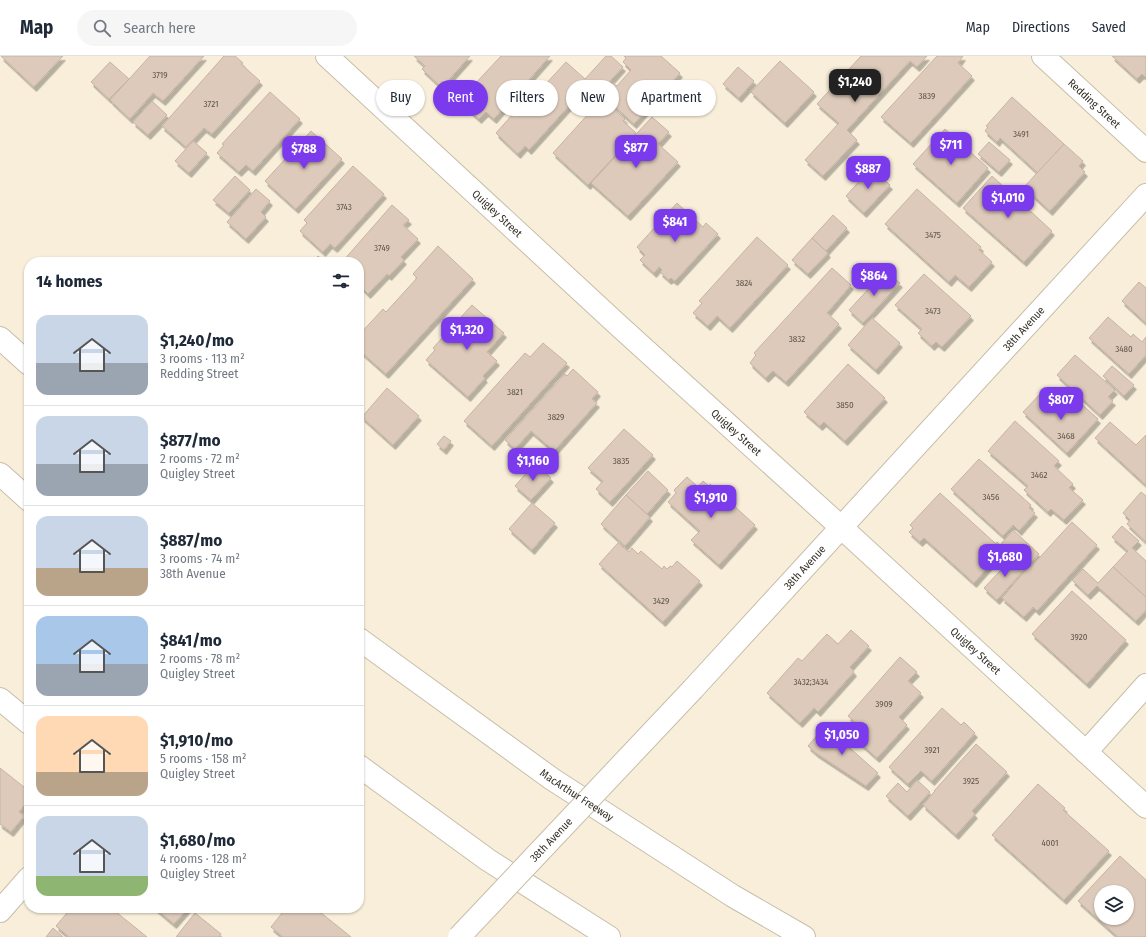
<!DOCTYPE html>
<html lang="en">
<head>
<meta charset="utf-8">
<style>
  body { margin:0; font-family:"Fira Sans Condensed",sans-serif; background:#f6f6f7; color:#1f2937; height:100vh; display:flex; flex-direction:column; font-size:15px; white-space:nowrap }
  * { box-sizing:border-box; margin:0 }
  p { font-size:13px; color:#747a83 }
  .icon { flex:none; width:22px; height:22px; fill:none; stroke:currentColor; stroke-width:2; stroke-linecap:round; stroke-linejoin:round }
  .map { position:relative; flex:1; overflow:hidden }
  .side { position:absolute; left:24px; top:201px; width:340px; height:656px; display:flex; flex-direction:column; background:#fff; border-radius:16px; box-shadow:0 1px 3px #0004 }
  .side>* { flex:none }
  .hud { position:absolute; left:376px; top:24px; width:380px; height:36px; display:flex; gap:8px }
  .tools { position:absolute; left:1094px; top:829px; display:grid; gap:8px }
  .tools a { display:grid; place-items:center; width:40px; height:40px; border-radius:50%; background:#fff; box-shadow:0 1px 3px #0004; font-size:20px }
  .price { position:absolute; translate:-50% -34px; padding:0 9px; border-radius:8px; background:#7c3aed; color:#fff; font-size:13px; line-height:26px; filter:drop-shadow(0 1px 2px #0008) }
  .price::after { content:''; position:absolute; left:50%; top:24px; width:12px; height:9px; margin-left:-6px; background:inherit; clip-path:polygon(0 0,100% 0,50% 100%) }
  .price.current { background:#222; color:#fff }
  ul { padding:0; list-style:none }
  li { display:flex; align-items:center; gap:12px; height:100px; padding:0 12px }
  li+li { border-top:1px solid #e0e1e3 }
  li span { display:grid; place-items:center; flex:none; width:112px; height:80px; border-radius:12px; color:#555 }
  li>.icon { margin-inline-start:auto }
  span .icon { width:48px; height:48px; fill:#fffc; stroke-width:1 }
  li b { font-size:17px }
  h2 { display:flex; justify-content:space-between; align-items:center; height:48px; padding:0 12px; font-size:17px }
  .tag { padding:0 14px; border-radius:18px; background:#fff; box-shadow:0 1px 3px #0004; font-size:14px; line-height:36px }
  .tag.current { background:#7c3aed; color:#fff }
  header { display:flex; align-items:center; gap:24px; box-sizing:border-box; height:56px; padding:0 20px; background:#fff; border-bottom:1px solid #e0e1e3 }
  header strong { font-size:19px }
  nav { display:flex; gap:22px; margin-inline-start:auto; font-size:14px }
  .search { width:280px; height:36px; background:#f6f6f7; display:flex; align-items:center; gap:10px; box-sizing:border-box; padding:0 14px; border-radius:22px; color:#747a83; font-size:15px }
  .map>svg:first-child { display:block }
  .building { fill:#ddcaba; stroke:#c6b3a4; fill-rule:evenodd; filter:url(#shadow) }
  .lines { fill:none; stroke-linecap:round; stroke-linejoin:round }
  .minor-casing { stroke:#c7bea9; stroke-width:24 }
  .tertiary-casing { stroke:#c7bea9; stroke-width:24 }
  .motorway-casing { stroke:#c7bea9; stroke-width:24 }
  .minor { stroke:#fff; stroke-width:22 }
  .tertiary { stroke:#fff; stroke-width:22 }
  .motorway { stroke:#fff; stroke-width:22 }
  .tertiary-bridge-casing { stroke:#c7bea9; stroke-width:24; stroke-linecap:butt }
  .tertiary-bridge { stroke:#fff; stroke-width:22 }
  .labels { text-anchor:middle; stroke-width:3.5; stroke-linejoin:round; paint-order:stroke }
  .number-label { font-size:9px; fill:#5e564b }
  .street-label { font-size:11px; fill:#332f26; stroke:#fff }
</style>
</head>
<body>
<header>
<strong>Map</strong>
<div class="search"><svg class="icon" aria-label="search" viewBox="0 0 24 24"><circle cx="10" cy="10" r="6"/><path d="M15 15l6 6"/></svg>Search here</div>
<nav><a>Map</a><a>Directions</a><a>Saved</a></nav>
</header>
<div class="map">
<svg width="1146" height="881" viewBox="0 0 1146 881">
  <defs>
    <filter id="shadow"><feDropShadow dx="2.5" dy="4.5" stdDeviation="0" flood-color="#0004"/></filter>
  </defs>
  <rect width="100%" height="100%" fill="#f8eed9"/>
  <!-- building -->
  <g class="building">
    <path d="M1,0H63L34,31Z"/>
    <path d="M150,0H204L163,45L153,37L130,63L110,44Z"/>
    <path d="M224,0H235L243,7L241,8L260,25L212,78L204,72L186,91L162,70Z"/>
    <path d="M414,0H470L445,28L442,25L439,29L422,13L425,10Z"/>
    <path d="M501,0H550L494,63L486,56L479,63L459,45Z"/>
    <path d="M606,0H611L623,11L587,50L577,41L529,94L525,90L518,98L496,77L539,29L542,32L566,6L585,23Z"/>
    <path d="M624,0H661L680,17L634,68L602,39L613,27L617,30L631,14L623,6L626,2Z"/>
    <path d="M861,0H927L917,11L910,5L847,74L857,84L823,120L805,104L839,67L817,48Z"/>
    <path d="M937,0H963L958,7L972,20L911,87L881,61Z"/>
    <path d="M1112,0H1146V22L1142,18L1137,23Z"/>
    <path d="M780,5L814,36L785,67L751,36Z"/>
    <path d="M110,6L129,23L109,43L91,26Z"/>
    <path d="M738,11L754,25L739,42L723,28Z"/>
    <path d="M270,36L300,63L253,115L246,109L239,116L217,97L224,89L222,88Z"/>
    <path d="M1012,41L1064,88L1038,117L1000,82L997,86L985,75L988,71L986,70Z"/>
    <path d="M152,45L167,59L148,79L133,66Z"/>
    <path d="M600,45L609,53L611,51L625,63L623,65L636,77L588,129L553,97Z"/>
    <path d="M652,61L669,76L658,88L678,106L628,160L591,127Z"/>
    <path d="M945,73L988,112L957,147L913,108Z"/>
    <path d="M311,75L342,103L296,153L265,125Z"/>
    <path d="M193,85L207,97L189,117L175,105Z"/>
    <path d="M989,86L1010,104L999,116L978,98Z"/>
    <path d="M1064,88L1083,105L1079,110L1085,116L1050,155L1024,131Z"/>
    <path d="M353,110L384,138L335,192L330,188L323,196L300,175L307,167L304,164Z"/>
    <path d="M871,112L890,129L864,157L846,140Z"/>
    <path d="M235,120L250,134L229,157L213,144Z"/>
    <path d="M992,120L1052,175L1024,206L963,152Z"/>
    <path d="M256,133L270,145L261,156L266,161L246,183L227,166Z"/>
    <path d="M917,133L981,191L979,194L992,206L969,231L955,219L949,226L885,168Z"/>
    <path d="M677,147L703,171L706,167L718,178L675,225L671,222L669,224L660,216L662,214L659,211L654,217L640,204L645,199L637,191Z"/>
    <path d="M392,149L409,164L403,169L418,183L401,201L404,204L389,220L387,218L368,238L359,229V206L343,205Z"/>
    <path d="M833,159L847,172L826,195L812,182Z"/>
    <path d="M757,181L788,209L730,272L717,260L708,270L693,257L702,247L699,245Z"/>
    <path d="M812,182L828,197L808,218L792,204Z"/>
    <path d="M438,190L473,223L386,318L359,294V279L383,253L386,256L417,222L413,218Z"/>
    <path d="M318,200L325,206H313Z"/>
    <path d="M832,212L851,229L827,257L839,268L786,326L773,315L766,322L750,307L756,299L754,297Z"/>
    <path d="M885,215L900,227L863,267L849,254Z"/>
    <path d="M924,218L971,260L942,291L936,286L932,290L918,277L922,273L895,249Z"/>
    <path d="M1139,226L1146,232V267L1122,245Z"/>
    <path d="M472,249L504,277L487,296L497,305L483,320L485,322L468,341L426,304L435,294L433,292Z"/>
    <path d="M1108,261L1131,281L1133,278L1142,286L1146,281V299L1129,318L1089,282Z"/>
    <path d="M872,262L900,287L876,314L848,289Z"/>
    <path d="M543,287L567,307L492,390L464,365L525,297L530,301Z"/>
    <path d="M1075,299L1115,334L1108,341L1113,345L1100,359L1057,319Z"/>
    <path d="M848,308L885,342L845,385L824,366L820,370L804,356Z"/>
    <path d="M1112,310L1134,329L1124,340L1103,320Z"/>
    <path d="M573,313L598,336L592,343L597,347L554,395L531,375L515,393L505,384L565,318L567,320Z"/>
    <path d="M387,332L419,360L393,389L362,361Z"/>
    <path d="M1043,335L1066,356L1077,344L1098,363L1067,397L1023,356Z"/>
    <path d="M1015,365L1059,405L1054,410L1073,428L1069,432L1083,444L1064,464L1051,453L1048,456L1024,434L1028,430L988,395Z"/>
    <path d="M1110,366L1136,389L1146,379V429L1095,382Z"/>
    <path d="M624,373L653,399L610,446L596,433L603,425L588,412Z"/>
    <path d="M444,380L451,385L444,394L437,388Z"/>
    <path d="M979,403L1031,449L1029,452L1035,457L1019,475L1013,469L1003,480L951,433Z"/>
    <path d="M535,407L551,422L531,444L515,430Z"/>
    <path d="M648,415L668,434L647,458L626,439Z"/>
    <path d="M687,421L698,431L703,425L709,430L710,428L755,469L719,509L691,484L700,475L668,446L676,437L674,434Z"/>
    <path d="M1141,436L1146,440V486L1127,468L1130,464L1123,457Z"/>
    <path d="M940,437L996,488L997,486L1012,500L1005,508L997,501L974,527L924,482L920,486L909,476L913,472L910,469Z"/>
    <path d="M626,439L650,461L625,490L601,468Z"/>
    <path d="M532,447L555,467L532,494L509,473Z"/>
    <path d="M1072,466L1097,489L1037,555L1033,551L1024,561L1002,542L1030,509L1031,511Z"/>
    <path d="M1122,470L1139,485L1132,492L1146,505V541L1113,511L1128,495L1112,481Z"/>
    <path d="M1013,474L1039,498L1027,511L1001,488Z"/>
    <path d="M618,487L629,496L632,492L638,498L641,495L662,513L664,510L667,513L670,510L672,511L677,505L700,525L663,566L599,508Z"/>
    <path d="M1014,500L1027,511L997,544L984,532Z"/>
    <path d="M1113,511L1146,541V554L1136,565L1097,530L1088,539L1072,524L1083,513L1098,527Z"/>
    <path d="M1072,535L1126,584L1087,628L1032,578Z"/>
    <path d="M851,574L869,590L850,611L854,616L818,656L814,652L800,667L767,637L798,602L802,605L827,578L838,588Z"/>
    <path d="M900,601L917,616L908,625L921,637L899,661L907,669L877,702L849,677L857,668L848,660Z"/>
    <path d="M942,652L961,669L964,666L975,677L932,725L921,715L908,728L889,711Z"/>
    <path d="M825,670L878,717L866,730L816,697L808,690Z"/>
    <path d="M976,688L1007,716L972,755L975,758L956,779L923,749L935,735H934Z"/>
    <path d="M0,712L29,735V743L19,756L24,760L11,776L0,768Z"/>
    <path d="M917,724L930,736L908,760L886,740L898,727L907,736Z"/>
    <path d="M1038,728L1065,752L1063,754L1109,795L1064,844L992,779Z"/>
    <path d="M1120,800L1146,824V881H1118L1078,845ZM1101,836H1127V862H1101Z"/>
    <path d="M71,852H111L147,881H69L56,870Z"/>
    <path d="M155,852H188L174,868Z"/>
    <path d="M286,852H315L351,881H283L271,871Z"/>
    <path d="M195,857L221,878L219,881H176Z"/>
    <path d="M53,872L63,881H46Z"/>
  </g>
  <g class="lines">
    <defs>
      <g id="minor">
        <path id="s1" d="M327,0L618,269L842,472L1146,751"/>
        <path id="s2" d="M1043,0L1146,95"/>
        <path d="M0,643L29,667"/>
        <path d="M1086,696L1146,629"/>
        <path d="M0,855L29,822"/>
      </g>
      <g id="tertiary">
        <path id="s3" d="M693,633L1146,139"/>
      </g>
      <g id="motorway">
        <path d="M0,282L29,308"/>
        <path d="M0,418L29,444"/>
        <path id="s4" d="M359,583L552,723L733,840L804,881"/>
        <path d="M359,710L488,804L609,881"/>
      </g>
    </defs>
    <!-- minor casing -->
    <use href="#minor" class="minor-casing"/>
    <!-- tertiary casing -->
    <use href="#tertiary" class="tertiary-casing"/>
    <!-- motorway casing -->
    <use href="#motorway" class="motorway-casing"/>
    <!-- minor -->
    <use href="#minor" class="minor"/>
    <!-- tertiary -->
    <use href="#tertiary" class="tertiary"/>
    <!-- motorway -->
    <use href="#motorway" class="motorway"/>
    <defs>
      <g id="tertiary-bridge">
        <path id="s5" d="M459,881L693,633"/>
      </g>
    </defs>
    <!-- tertiary-bridge casing -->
    <use href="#tertiary-bridge" class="tertiary-bridge-casing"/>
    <!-- tertiary-bridge -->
    <use href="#tertiary-bridge" class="tertiary-bridge"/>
  </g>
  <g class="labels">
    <!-- number labels -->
    <g class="number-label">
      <text x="160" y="22">3719</text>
      <text x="927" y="43">3839</text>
      <text x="211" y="51">3721</text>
      <text x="1021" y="81">3491</text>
      <text x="344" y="154">3743</text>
      <text x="933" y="182">3475</text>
      <text x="382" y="195">3749</text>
      <text x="744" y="230">3824</text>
      <text x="933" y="258">3473</text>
      <text x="797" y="286">3832</text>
      <text x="1124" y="296">3480</text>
      <text x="515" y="339">3821</text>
      <text x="845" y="352">3850</text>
      <text x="556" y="364">3829</text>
      <text x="1066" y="383">3468</text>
      <text x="621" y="408">3835</text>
      <text x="1039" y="422">3462</text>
      <text x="991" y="444">3456</text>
      <text x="661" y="548">3429</text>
      <text x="1079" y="584">3920</text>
      <text x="811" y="629">3432;3434</text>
      <text x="884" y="651">3909</text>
      <text x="932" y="697">3921</text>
      <text x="971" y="728">3925</text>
      <text x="1050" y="790">4001</text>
    </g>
    <!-- street labels -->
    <g class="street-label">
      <text dy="4" stroke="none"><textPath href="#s2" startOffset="70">Redding Street</textPath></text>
      <text dy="4" stroke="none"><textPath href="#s1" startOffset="232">Quigley Street</textPath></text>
      <text dy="4" stroke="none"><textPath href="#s3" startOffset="489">38th Avenue</textPath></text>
      <text dy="4" stroke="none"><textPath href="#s1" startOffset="556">Quigley Street</textPath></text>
      <text dy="4" stroke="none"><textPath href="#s3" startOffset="165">38th Avenue</textPath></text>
      <text dy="4" stroke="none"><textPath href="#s1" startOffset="880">Quigley Street</textPath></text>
      <text dy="4" stroke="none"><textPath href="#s4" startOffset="268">MacArthur Freeway</textPath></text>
      <text dy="4" stroke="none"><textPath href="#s5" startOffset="134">38th Avenue</textPath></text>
    </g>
  </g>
</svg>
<div class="tools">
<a><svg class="icon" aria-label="layers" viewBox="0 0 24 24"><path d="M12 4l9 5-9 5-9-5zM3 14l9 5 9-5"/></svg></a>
</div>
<b class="price current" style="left:855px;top:47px">$1,240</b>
<b class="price" style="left:951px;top:110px">$711</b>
<b class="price" style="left:636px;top:113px">$877</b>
<b class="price" style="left:304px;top:114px">$788</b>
<b class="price" style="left:868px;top:134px">$887</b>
<b class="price" style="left:1008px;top:163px">$1,010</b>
<b class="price" style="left:675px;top:187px">$841</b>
<b class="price" style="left:874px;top:241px">$864</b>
<b class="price" style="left:467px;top:295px">$1,320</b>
<b class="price" style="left:1061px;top:365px">$807</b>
<b class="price" style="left:533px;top:426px">$1,160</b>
<b class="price" style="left:711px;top:463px">$1,910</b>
<b class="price" style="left:1005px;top:522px">$1,680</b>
<b class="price" style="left:842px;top:700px">$1,050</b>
<div class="hud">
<a class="tag">Buy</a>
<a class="tag current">Rent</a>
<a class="tag">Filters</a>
<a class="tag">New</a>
<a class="tag">Apartment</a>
</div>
<section class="side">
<h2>14 homes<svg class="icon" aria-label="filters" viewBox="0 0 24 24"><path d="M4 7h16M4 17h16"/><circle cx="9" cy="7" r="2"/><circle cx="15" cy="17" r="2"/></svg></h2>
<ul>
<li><span style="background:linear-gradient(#c9d6e8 60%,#9aa5b1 0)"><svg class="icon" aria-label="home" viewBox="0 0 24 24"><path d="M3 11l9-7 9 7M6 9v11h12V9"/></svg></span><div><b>$1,240/mo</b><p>3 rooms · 113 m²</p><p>Redding Street</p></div></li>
<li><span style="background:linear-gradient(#c9d6e8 60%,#9aa5b1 0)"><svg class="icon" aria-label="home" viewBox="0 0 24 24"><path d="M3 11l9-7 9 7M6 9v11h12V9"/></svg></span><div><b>$877/mo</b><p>2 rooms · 72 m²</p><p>Quigley Street</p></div></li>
<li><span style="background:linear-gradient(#c9d6e8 65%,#b9a48a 0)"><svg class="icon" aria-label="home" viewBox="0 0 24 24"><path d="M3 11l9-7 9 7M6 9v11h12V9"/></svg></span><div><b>$887/mo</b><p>3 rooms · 74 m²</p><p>38th Avenue</p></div></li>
<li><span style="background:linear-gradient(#a9c7e8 60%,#9aa5b1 0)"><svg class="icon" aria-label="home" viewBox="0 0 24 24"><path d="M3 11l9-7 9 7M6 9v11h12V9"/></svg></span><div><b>$841/mo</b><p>2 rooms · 78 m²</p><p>Quigley Street</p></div></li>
<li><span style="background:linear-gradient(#ffd9b3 70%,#b9a48a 0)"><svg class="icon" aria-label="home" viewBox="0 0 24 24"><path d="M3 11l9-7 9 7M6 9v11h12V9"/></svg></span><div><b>$1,910/mo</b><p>5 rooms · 158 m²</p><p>Quigley Street</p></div></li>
<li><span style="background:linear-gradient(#c9d6e8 75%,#8fb573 0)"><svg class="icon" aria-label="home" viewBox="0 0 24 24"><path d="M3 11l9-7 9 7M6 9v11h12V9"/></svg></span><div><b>$1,680/mo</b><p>4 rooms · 128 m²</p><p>Quigley Street</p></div></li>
</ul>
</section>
</div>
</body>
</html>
